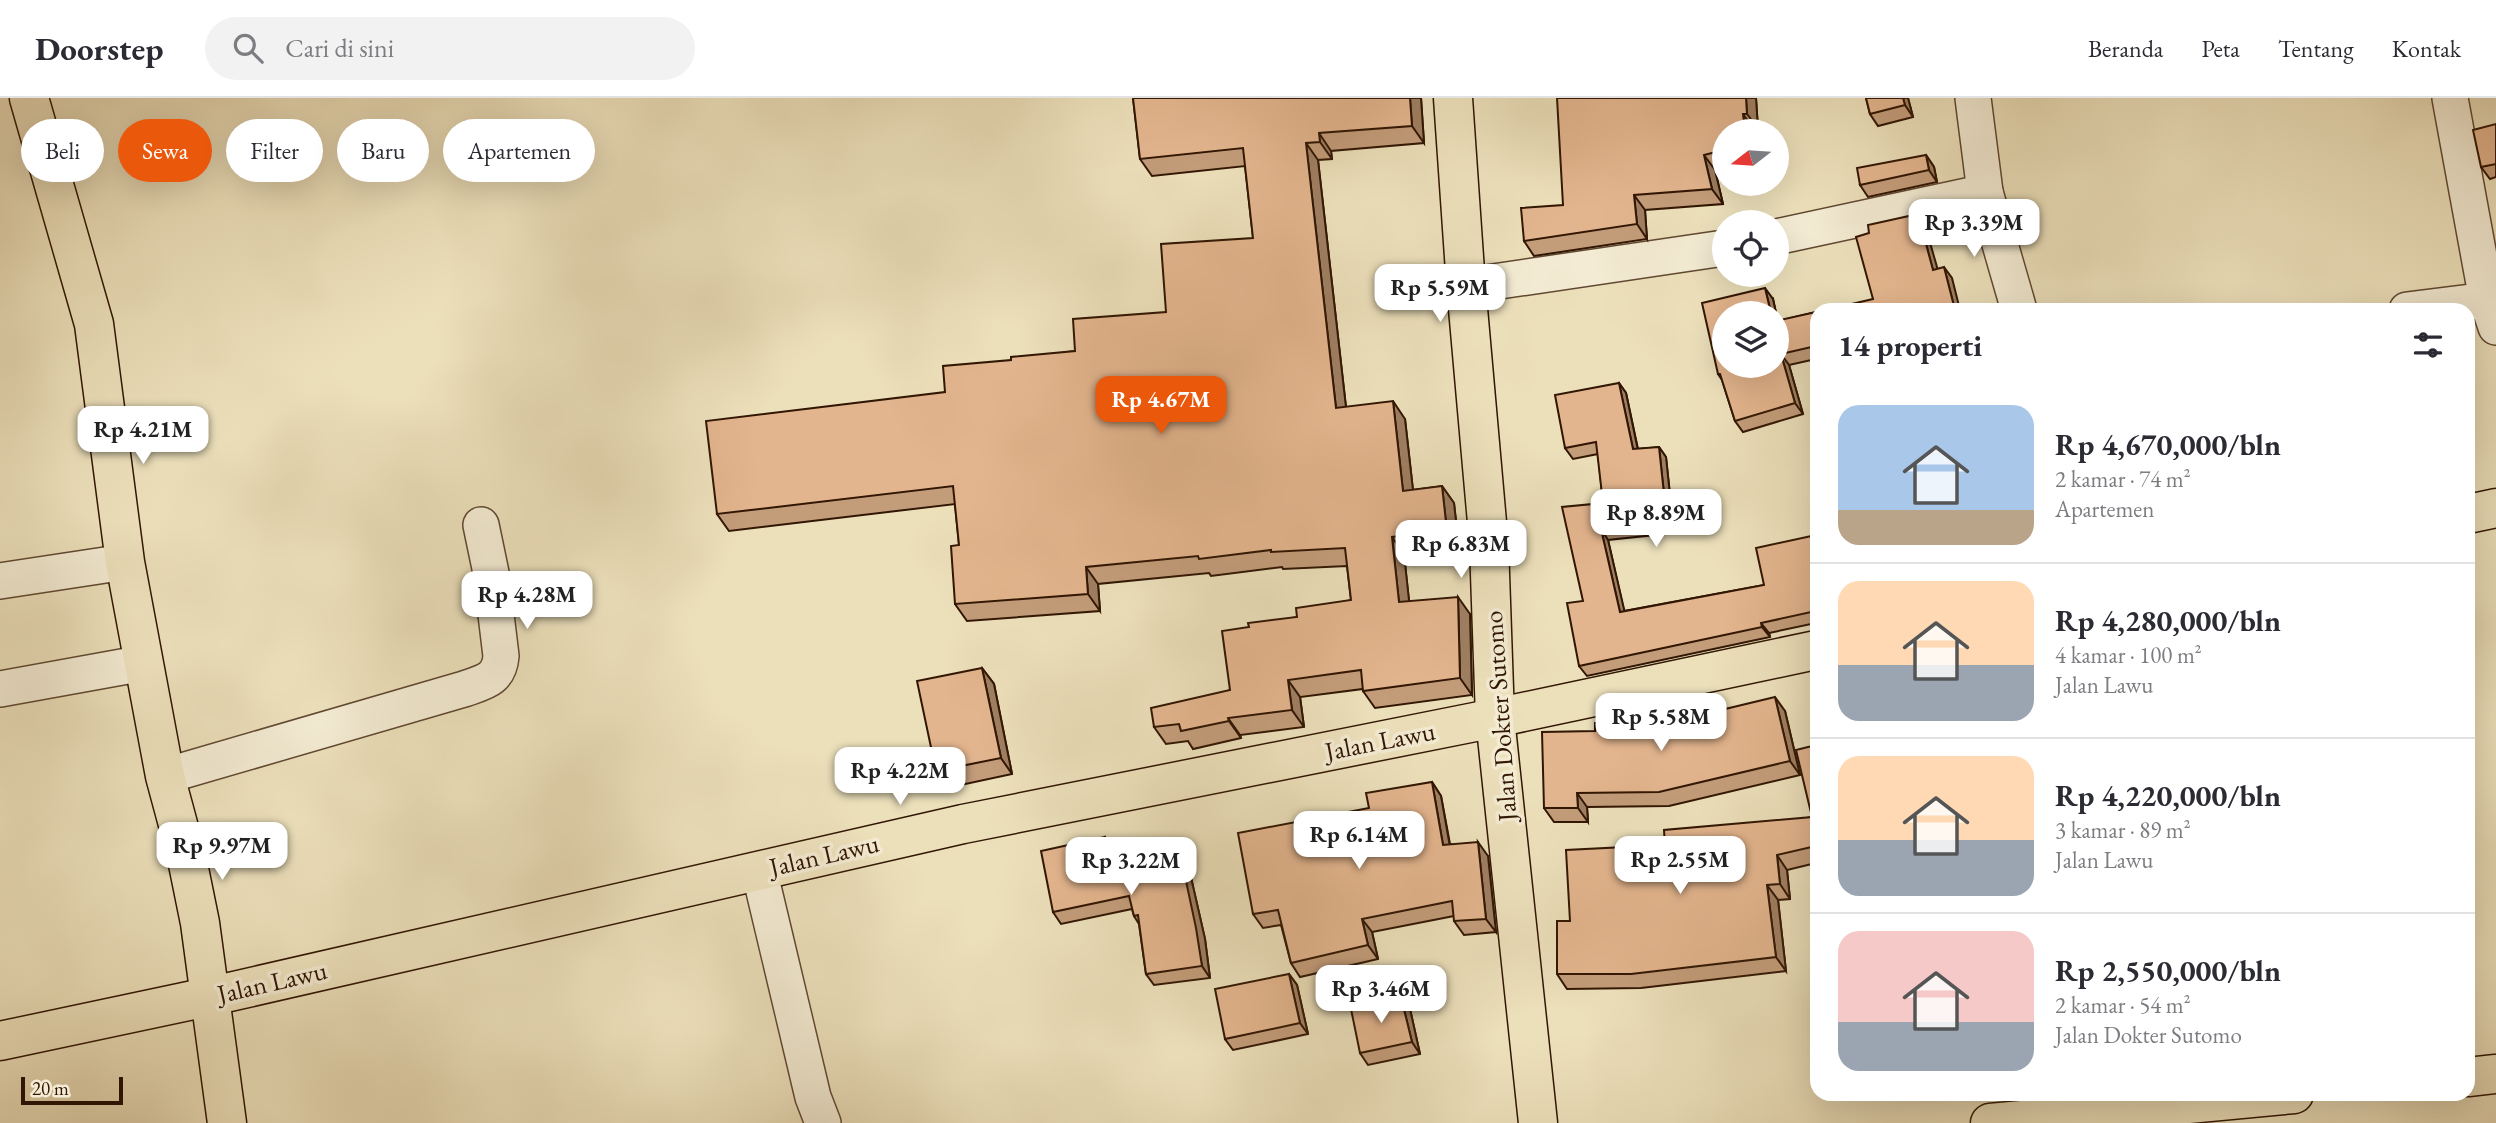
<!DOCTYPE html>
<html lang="id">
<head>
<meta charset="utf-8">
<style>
  body { margin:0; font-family:"EB Garamond",serif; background:#f2f2f3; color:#2b2b33; height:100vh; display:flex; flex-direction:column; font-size:26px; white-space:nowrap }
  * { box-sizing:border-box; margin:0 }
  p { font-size:23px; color:#7c7c81 }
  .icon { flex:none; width:38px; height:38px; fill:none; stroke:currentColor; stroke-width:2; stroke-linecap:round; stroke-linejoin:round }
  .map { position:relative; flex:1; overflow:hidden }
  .drawer { position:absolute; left:1810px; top:205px; width:665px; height:798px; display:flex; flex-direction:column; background:#fff; border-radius:21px; box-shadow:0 7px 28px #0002 }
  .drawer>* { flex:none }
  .hud { position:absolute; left:21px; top:21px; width:665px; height:63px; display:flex; gap:14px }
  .needle { width:46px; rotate:253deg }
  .buttons { position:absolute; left:1712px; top:21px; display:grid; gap:14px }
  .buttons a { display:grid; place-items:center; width:77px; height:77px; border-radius:50%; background:#fff; box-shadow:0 7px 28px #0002; font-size:35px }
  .scale { position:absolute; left:21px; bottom:18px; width:102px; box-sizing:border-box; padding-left:7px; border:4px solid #311603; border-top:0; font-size:19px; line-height:24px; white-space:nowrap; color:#311603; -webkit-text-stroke:5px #f3ebd3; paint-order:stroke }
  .price { position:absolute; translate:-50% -60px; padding:0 16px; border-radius:14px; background:#fff; color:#222; font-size:23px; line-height:46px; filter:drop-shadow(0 2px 4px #0008) }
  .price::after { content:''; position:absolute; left:50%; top:42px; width:21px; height:16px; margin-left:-10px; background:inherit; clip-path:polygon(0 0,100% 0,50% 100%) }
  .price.selected { background:#ea580c; color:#fff }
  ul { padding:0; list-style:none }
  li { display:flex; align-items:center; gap:21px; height:175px; padding:0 28px }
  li+li { border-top:2px solid #e1e1e2 }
  li span { display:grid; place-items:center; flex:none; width:196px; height:140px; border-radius:21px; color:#555 }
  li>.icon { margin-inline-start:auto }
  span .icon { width:84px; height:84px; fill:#fffc; stroke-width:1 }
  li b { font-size:30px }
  h2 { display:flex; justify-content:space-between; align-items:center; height:84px; padding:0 28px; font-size:30px }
  .tag { padding:0 24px; border-radius:32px; background:#fff; box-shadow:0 7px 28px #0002; font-size:24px; line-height:63px }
  .tag.selected { background:#ea580c; color:#fff }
  header { display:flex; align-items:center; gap:42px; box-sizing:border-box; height:98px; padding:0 35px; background:#fff; border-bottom:2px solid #e1e1e2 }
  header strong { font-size:33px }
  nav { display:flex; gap:38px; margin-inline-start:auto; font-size:24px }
  .search { width:490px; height:63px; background:#f2f2f3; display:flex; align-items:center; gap:18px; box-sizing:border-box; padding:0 24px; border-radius:38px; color:#7c7c81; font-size:26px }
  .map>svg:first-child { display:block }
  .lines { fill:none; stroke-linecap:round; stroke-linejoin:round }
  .minor-casing { stroke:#604831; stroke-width:38 }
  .major-casing { stroke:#311603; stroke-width:41 }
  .minor { stroke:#f3ebd3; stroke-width:35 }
  .major { stroke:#ece0bb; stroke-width:38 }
  .wall { fill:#c39c7a; stroke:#311603; stroke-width:2 }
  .shaded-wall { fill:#9f7f63; stroke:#311603; stroke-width:2 }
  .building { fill:#e3b58e; stroke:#311603; stroke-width:2 }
  .labels { text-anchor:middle; stroke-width:7; stroke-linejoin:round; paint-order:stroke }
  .street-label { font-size:26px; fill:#311603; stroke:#f3ebd3 }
</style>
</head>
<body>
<header>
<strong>Doorstep</strong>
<div class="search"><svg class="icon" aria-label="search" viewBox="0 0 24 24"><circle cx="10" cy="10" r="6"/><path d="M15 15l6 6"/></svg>Cari di sini</div>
<nav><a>Beranda</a><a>Peta</a><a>Tentang</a><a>Kontak</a></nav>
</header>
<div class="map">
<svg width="2496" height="1025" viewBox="0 0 2496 1025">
  <rect width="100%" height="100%" fill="#ece0bb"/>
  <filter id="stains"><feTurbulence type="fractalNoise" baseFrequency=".00286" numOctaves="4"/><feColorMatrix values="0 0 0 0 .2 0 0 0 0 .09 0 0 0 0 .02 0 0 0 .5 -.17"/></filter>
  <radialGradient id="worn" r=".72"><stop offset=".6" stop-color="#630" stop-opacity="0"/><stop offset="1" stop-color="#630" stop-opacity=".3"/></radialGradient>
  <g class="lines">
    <defs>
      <g id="minor">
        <path d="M2450,0L2487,202L2496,229"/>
        <path d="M1985,94L2019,212"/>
        <path d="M1776,139L1985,94L1973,0"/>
        <path d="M1466,188L1724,150"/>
        <path d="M2407,212L2487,202"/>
        <path d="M0,483L125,464"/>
        <path d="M0,591L144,565"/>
        <path d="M165,678L464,591C484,584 499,582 501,558L491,475L481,427"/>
        <path d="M759,772L813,999L823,1025"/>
      </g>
      <g id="major">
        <path d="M29,0L94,226L125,464L165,678L186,756L200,825L227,1025"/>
        <path d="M1453,0L1466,188L1489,447L1495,620L1538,1025"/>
        <path d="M2468,416L2496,410"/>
        <path d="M0,943L212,898L963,726L1495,620L1816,552"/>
        <path d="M2468,979L2496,976"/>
        <path d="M1990,1025L2294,996"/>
      </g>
    </defs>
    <!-- minor casing -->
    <use href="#minor" class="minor-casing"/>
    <!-- major casing -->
    <use href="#major" class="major-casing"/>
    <!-- minor -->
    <use href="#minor" class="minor"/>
    <!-- major -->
    <use href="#major" class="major"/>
  </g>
  <!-- wall -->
  <g class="wall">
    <path d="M1133,0H1421L1424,45L1331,53L1332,61L1318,62L1346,309L1405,321L1413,392L1442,388L1454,405L1459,450L1404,456L1409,503L1470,516L1472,597L1375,610L1363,593V591L1300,599L1304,629L1240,637L1241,640L1193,651L1188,643L1166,646L1154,629L1230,592L1249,529L1297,519L1351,502L1347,468L1283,471L1282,469L1211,478L1209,475L1098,486L1100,513L967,523L955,506L959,447L955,406L729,433L717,416L945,294L1011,262L1075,253L1166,214L1253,140L1245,68L1152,78L1140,61Z"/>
    <path d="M1756,0L1758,31H1754V33H1724V70L1715,72L1723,106L1645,112L1647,141L1534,158L1524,143L1563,107Z"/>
    <path d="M1866,0H1908L1913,19L1878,28L1870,16Z"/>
    <path d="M2496,26V79L2490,81L2481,69Z"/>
    <path d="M1926,57L1934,69L1937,84L1868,99L1860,87Z"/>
    <path d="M1773,201L1778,223L1816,214V261L1789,267L1803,316L1743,334L1735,323L1722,282L1718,276Z"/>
    <path d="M1619,285L1626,295L1638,351L1659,349L1666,359L1674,435L1608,442L1624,513L1764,487L1816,437V525L1769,535L1770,539L1587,578L1579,568L1583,503L1603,405L1598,356L1573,361L1565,350Z"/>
    <path d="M982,570L994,586L1012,676L947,690L936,673Z"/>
    <path d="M1785,613L1800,677L1669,708L1587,709L1588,724H1554L1544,710L1595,633Z"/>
    <path d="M1816,647V765L1787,772L1790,801L1778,802L1786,873L1641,890L1567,891L1557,876L1570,823L1665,747L1812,719Z"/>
    <path d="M1432,684L1441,698L1450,746L1488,758L1496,834L1464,837L1454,823V818L1372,834L1378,861L1300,879L1291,865L1281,827L1263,830L1253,816L1369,710Z"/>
    <path d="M1105,739L1113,751L1116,764L1179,750L1187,762L1205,841L1210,880L1154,887L1146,876L1139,826L1134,818L1132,811L1061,826L1053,814Z"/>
    <path d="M1289,876L1297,887L1308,936L1233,952L1225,941Z"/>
    <path d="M1401,899L1410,911L1420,956L1368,967L1360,955Z"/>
  </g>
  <!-- shaded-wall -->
  <g class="shaded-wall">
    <path d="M1410,0H1421L1424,45L1412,28Z"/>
    <path d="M1746,0H1756L1758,31L1747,16Z"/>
    <path d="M1903,0H1908L1913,19L1905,7Z"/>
    <path d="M1743,16L1754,31V33H1745Z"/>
    <path d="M1319,35L1331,53L1332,61L1320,44Z"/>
    <path d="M1306,45L1318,62L1348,327L1336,310Z"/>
    <path d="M1704,57L1715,72L1723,106L1712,91Z"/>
    <path d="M1926,57L1934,69L1937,84L1929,72Z"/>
    <path d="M1634,97L1645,112L1647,141L1637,126Z"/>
    <path d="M1918,116L1925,127L1941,183L1933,172Z"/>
    <path d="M1944,169L1952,180L1960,212H1955Z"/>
    <path d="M1765,190L1773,201L1776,215H1771Z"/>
    <path d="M1781,256L1789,267L1803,316L1795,305Z"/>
    <path d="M1619,285L1626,295L1640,362L1633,351Z"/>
    <path d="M1393,303L1405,321L1415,410L1403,393Z"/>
    <path d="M1659,349L1666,359L1674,435L1667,424Z"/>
    <path d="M1442,388L1454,405L1459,450L1447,433Z"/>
    <path d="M1601,431L1608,442L1627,524L1620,514Z"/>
    <path d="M1392,439L1404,456L1411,521L1399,504Z"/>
    <path d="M1086,469L1098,486L1100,513L1088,496Z"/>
    <path d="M1458,499L1470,516L1472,597L1460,580Z"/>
    <path d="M1761,525L1769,535L1770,539L1762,529Z"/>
    <path d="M982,570L994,586L1012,676L1001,660Z"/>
    <path d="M1288,582L1300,599L1304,629L1292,612Z"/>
    <path d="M1775,599L1785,613L1800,677L1790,663Z"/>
    <path d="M1228,620L1240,637L1241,640L1229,623Z"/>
    <path d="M1432,684L1441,698L1452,760L1443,747Z"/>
    <path d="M1577,695L1587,709L1588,724L1578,710Z"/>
    <path d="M1105,739L1113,751L1119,777L1110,766Z"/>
    <path d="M1478,744L1488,758L1496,834L1486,821Z"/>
    <path d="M1179,750L1187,762L1205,841L1210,880L1202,868Z"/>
    <path d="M1777,757L1787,772L1790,801L1780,786Z"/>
    <path d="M1767,787L1778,802L1786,873L1776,859Z"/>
    <path d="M1362,821L1372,834L1378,861L1368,847Z"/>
    <path d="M1289,876L1297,887L1308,936L1300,925Z"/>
    <path d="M1401,899L1410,911L1420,956L1412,944Z"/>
  </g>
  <!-- building -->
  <g class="building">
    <path d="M1133,0H1410L1412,28L1319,35L1320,44L1306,45L1336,310L1393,303L1403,393L1442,388L1447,433L1392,439L1399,504L1458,499L1460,580L1363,593L1361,572L1288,582L1292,612L1228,620L1229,623L1181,633L1179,626L1154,629L1151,610L1230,592L1222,533L1249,529L1248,525L1297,519L1296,510L1351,502L1345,450L1271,454V452L1199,461L1198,458L1086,469L1088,496L955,506L951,448L959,447L953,388L717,416L706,323L945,294L943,268L1011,262V259L1075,253L1073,221L1166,214L1161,146L1253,140L1243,50L1140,61Z"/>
    <path d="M1557,0H1746L1747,16H1743L1745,33H1724V52L1704,57L1712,91L1634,97L1637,126L1524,143L1521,110L1563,107Z"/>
    <path d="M1866,0H1903L1905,7L1870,16Z"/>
    <path d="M2496,26V66L2481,69L2473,32Z"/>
    <path d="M1926,57L1929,72L1860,87L1857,70Z"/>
    <path d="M1918,116L1933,172L1944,169L1955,212H1826L1873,201L1856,139L1869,135L1868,127Z"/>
    <path d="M1765,190L1771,215H1724V268H1776V223L1816,214V248L1781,256L1795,305L1735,323L1720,276H1718L1702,205Z"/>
    <path d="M1619,285L1633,351L1659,349L1667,424L1601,431L1620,514L1764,487L1756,450L1816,437V513L1761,525L1762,529L1579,568L1567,505L1583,503L1562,409L1603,405L1596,344L1565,350L1555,297Z"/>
    <path d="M982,570L1001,660L936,673L917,583Z"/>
    <path d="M1775,599L1790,663L1659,694L1577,695L1578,710H1544L1542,634L1595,633V625H1667Z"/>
    <path d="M1816,647V748L1777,757L1780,786L1767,787L1776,859L1631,876H1557V823H1570L1566,752L1665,747L1664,732L1812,719L1796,652Z"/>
    <path d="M1432,684L1443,747L1478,744L1486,821L1454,823L1452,803L1362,821L1368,847L1291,865L1278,812L1253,816L1238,735L1369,710L1366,695Z"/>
    <path d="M1105,739L1110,766L1179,750L1196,830L1202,868L1146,876L1138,817L1134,818L1129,798L1053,814L1041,753Z"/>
    <path d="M1289,876L1300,925L1225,941L1215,891Z"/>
    <path d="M1401,899L1412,944L1360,955L1351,911Z"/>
  </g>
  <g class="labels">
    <!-- street labels -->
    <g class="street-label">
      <text transform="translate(1500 618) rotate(-94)" y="9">Jalan Dokter Sutomo</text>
      <text transform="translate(1380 643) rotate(-11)" y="9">Jalan Lawu</text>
      <text transform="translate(824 757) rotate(-13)" y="9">Jalan Lawu</text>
      <text transform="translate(272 884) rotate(-13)" y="9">Jalan Lawu</text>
    </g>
  </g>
  <rect width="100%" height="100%" filter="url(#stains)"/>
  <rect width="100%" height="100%" fill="url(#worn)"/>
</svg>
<div class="buttons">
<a><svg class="needle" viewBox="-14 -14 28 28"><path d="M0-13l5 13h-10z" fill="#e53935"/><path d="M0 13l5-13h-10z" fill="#7c7c81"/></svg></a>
<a><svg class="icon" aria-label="locate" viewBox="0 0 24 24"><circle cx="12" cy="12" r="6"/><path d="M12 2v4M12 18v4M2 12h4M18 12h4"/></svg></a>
<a><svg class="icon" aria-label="layers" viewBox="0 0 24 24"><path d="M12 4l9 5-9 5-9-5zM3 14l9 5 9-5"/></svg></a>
</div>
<div class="scale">20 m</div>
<b class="price" style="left:1974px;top:161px">Rp 3.39M</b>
<b class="price" style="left:1440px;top:226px">Rp 5.59M</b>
<b class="price selected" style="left:1161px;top:338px">Rp 4.67M</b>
<b class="price" style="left:143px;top:368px">Rp 4.21M</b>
<b class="price" style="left:1656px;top:451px">Rp 8.89M</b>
<b class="price" style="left:1461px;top:482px">Rp 6.83M</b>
<b class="price" style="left:527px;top:533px">Rp 4.28M</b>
<b class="price" style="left:1661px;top:655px">Rp 5.58M</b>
<b class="price" style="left:900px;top:709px">Rp 4.22M</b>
<b class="price" style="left:1359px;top:773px">Rp 6.14M</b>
<b class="price" style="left:222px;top:784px">Rp 9.97M</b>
<b class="price" style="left:1680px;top:798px">Rp 2.55M</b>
<b class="price" style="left:1131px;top:799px">Rp 3.22M</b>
<b class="price" style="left:1381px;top:927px">Rp 3.46M</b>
<div class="hud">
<a class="tag">Beli</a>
<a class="tag selected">Sewa</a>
<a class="tag">Filter</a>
<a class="tag">Baru</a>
<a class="tag">Apartemen</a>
</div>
<section class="drawer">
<h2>14 properti<svg class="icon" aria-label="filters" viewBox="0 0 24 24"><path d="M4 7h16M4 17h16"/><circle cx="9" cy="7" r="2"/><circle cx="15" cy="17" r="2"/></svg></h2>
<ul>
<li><span style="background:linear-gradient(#a9c7e8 75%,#b9a48a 0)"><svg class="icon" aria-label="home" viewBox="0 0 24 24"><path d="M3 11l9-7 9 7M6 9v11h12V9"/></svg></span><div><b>Rp 4,670,000/bln</b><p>2 kamar · 74 m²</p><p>Apartemen</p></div></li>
<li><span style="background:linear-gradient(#ffd9b3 60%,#9aa5b1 0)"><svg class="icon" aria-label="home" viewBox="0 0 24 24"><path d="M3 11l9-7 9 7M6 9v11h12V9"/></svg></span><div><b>Rp 4,280,000/bln</b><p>4 kamar · 100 m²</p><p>Jalan Lawu</p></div></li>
<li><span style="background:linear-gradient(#ffd9b3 60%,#9aa5b1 0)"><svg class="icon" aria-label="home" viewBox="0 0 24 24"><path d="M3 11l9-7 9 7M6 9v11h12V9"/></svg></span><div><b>Rp 4,220,000/bln</b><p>3 kamar · 89 m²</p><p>Jalan Lawu</p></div></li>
<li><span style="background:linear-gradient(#f6c9c9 65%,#9aa5b1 0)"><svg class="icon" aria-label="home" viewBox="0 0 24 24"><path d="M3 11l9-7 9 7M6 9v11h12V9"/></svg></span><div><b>Rp 2,550,000/bln</b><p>2 kamar · 54 m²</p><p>Jalan Dokter Sutomo</p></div></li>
</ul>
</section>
</div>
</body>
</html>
